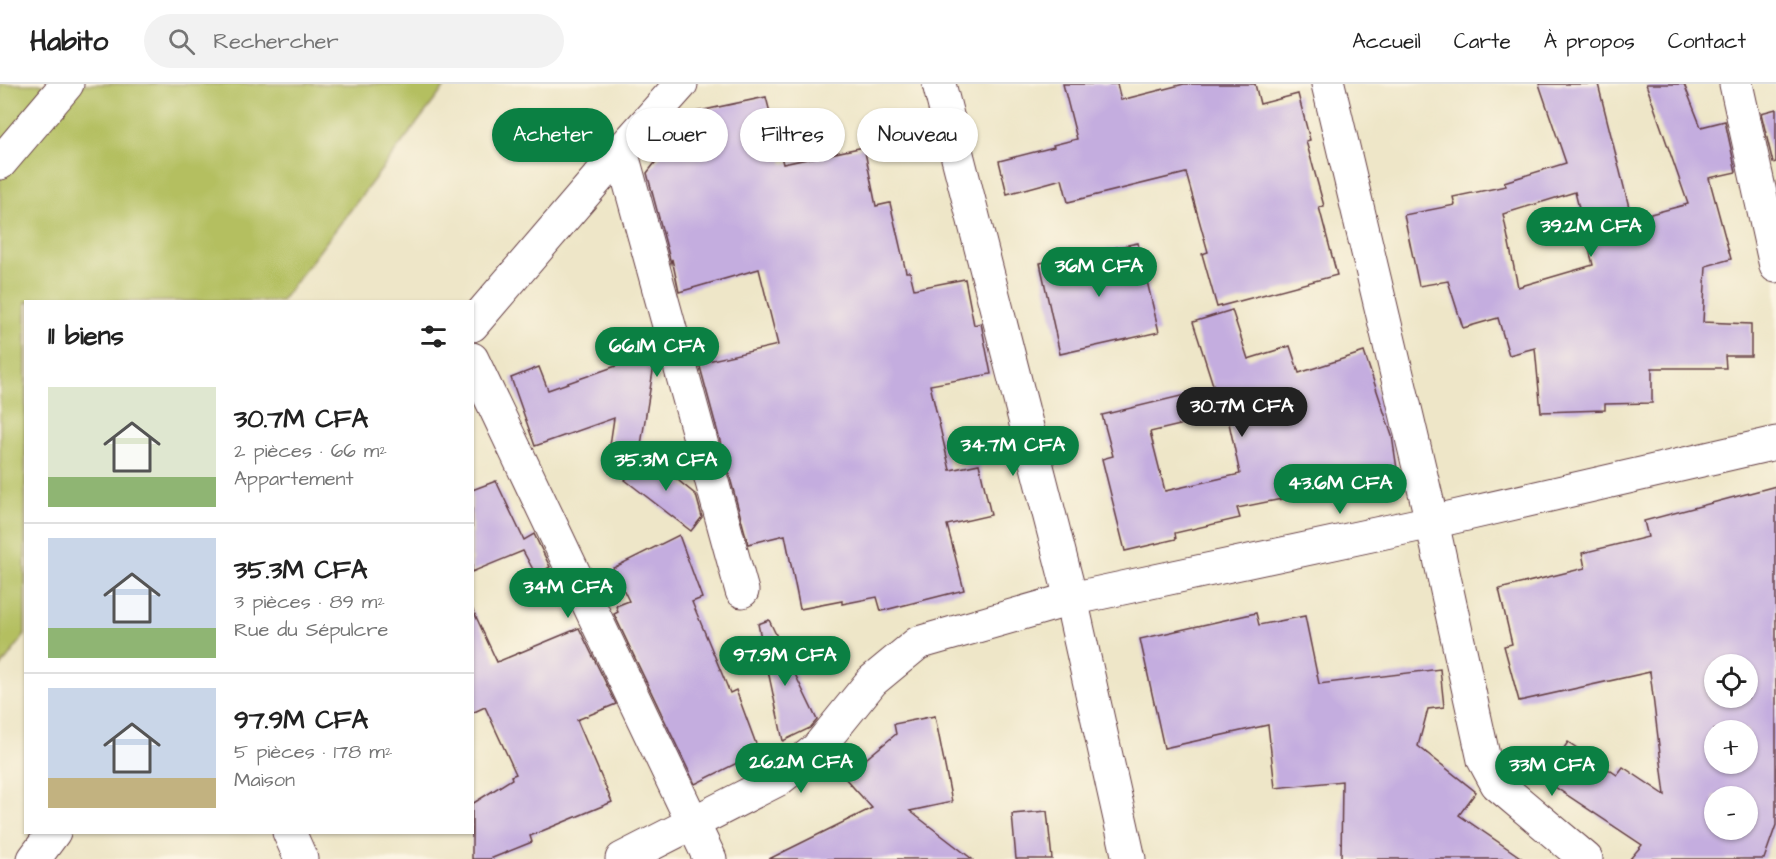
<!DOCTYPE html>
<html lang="fr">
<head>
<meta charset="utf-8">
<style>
  body { margin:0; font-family:"Architects Daughter",sans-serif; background:#f2f2f2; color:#222; height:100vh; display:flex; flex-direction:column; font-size:22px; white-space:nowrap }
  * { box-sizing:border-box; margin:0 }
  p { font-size:20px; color:#767676 }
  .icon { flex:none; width:33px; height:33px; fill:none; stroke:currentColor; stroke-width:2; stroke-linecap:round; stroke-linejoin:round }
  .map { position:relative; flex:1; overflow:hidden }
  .drawer { position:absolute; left:24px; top:216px; width:450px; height:534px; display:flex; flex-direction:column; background:#fff; border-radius:0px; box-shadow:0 2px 4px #0004 }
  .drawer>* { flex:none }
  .hud { position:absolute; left:492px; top:24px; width:570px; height:54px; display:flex; gap:12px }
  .controls { position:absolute; left:1704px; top:570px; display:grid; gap:12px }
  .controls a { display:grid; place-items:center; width:54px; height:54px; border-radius:50%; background:#fff; box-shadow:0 2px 4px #0004; font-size:30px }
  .price { position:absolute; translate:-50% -51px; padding:0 14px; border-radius:21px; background:#0b8043; color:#fff; font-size:20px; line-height:39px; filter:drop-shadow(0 2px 3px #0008) }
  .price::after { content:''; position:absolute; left:50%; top:36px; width:18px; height:14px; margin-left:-9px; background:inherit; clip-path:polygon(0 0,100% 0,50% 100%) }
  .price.active { background:#222; color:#fff }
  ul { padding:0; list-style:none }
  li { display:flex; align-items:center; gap:18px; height:150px; padding:0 24px }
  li+li { border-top:2px solid #e0e0e0 }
  li span { display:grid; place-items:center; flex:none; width:168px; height:120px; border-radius:0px; color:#555 }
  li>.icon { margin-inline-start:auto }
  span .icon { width:72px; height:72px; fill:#fffc; stroke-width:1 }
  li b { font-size:26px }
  h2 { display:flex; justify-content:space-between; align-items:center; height:72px; padding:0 24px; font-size:26px }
  .chip { padding:0 21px; border-radius:27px; background:#fff; box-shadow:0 2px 4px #0004; font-size:21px; line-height:54px }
  .chip.active { background:#0b8043; color:#fff }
  header { display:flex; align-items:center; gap:36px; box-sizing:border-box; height:84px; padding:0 30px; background:#fff; border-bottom:2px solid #e0e0e0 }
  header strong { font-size:28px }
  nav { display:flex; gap:33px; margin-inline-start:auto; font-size:21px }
  .search { width:420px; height:54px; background:#f2f2f2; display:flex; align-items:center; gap:15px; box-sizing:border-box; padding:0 21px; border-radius:33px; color:#767676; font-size:22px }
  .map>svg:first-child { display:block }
  .green { fill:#b4bf61; stroke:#7f6f46; stroke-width:1.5 }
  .building { fill:#c4addf; fill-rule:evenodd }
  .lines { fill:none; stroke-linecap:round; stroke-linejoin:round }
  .minor-casing { stroke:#633d43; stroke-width:35 }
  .minor { stroke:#fff; stroke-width:33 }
</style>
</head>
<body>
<header>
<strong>Habito</strong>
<div class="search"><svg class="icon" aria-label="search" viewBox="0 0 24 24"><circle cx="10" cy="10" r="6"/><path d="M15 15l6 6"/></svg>Rechercher</div>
<nav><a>Accueil</a><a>Carte</a><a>À propos</a><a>Contact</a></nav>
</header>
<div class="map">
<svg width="1776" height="775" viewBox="0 0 1776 775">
  <rect width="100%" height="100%" fill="#fcf5e5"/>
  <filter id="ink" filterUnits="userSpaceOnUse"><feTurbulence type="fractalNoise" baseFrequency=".0167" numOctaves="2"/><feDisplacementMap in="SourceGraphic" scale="12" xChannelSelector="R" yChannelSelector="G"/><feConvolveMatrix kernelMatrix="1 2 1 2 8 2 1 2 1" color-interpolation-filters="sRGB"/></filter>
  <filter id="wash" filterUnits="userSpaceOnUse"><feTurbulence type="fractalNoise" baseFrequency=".008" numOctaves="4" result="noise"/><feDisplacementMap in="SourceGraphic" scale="24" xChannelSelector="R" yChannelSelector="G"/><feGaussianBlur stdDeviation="1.35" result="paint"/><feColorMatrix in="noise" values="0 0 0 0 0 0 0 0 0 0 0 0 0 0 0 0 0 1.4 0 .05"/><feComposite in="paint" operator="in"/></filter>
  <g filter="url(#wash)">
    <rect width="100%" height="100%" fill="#eee6c8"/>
    <!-- green -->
    <path class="green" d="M0,0H447L281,217L26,218L25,551L0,584Z"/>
    <g id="blocks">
      <!-- building -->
      <g class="building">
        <path d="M1063,0H1117L1121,16L1184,0H1255L1260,20L1298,10L1310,56L1306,57L1324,122L1319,123L1337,191L1217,223L1202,170L1208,168L1186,89L1068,118L1062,95L1007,110L999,77L1054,63L1053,61L1077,55Z"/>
        <path d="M1539,0H1598L1632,135L1688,120L1646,0H1684L1701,43L1725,37L1736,88L1709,94L1731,175L1706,182L1703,238L1751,240V272H1725L1726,284H1652V319L1605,320V326L1541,328L1535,264L1509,271L1498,234L1463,244L1448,197L1419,202L1404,131L1455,121L1453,113L1506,102L1504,98L1566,79ZM1575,108L1593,181L1518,203L1503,130Z"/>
        <path d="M766,13L783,80L864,63L876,122L890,119L906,188H910L914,205L965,195L974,241L981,239L991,290L930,301L950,386L979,380L991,431L947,441L964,506L881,527L877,513L842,520V517L800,525L785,451L748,460L699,279L778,261L759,185L679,208L672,175L671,179L647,89L695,28Z"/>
        <path d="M1776,25V78L1773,79L1761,29Z"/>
        <path d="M1138,159L1159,248L1060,270L1040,179Z"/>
        <path d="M1232,226L1248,275L1290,262L1299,289L1364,268L1392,352L1397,385L1359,390L1282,415L1237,424L1240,434L1175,449L1176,455L1125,467L1102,375L1113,372L1102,331L1214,304L1193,238ZM1227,330L1240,390L1165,407L1150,348Z"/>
        <path d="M630,277L654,281L639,373L609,368L614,334L535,362L511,294L539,283L548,306Z"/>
        <path d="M646,370L696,411L702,433L691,447L625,396Z"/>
        <path d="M496,397L524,456L534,450L550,483L536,491L523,467L472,488V406Z"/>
        <path d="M1776,402V741L1764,775H1630L1642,761L1543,695L1568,658L1617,691L1623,683L1665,711L1650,588L1519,617L1504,562L1512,560L1499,505L1585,484L1582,469L1648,453L1644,437ZM1714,580H1748V614H1714ZM1714,646H1748V680H1714ZM1714,712H1748V746H1714Z"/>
        <path d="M679,451L702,514L692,518L730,609L736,606L759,668L695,700L614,530L618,528L616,522L629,517L613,484Z"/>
        <path d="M472,524L497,578L579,544L616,620L577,636L612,718L530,752L532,758L490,775H472V720L512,695L511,692L516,690L485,623L472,629Z"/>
        <path d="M1256,529L1259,541L1305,532L1319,600L1440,585L1444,623L1428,625L1418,662L1476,708L1459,731L1523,775H1341L1342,697L1275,704L1268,641L1164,664L1140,555Z"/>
        <path d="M769,536L817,636L810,644L783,657L758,540Z"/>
        <path d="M935,632L952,718L910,727L972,775H769L872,724L844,693L896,650L894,640Z"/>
        <path d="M1047,727L1052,775H1016L1012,730Z"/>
      </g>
    </g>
  </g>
  <g filter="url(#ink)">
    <use href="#blocks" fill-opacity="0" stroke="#633d43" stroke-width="1.5"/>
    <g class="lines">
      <defs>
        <g id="minor">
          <path d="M939,0L1071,515L1129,775"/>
          <path d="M1328,0L1432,438L1484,676L1497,700L1586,775"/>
          <path d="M1736,0L1776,182"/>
          <path d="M621,67L742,507"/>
          <path d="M0,79L67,0"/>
          <path d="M472,241L621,67L681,0"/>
          <path d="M472,275L710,775"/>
          <path d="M289,748L301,775"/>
          <path d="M34,775L54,748"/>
          <path d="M622,775L779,695L817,665L872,597L918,559L1071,515L1432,438L1776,359"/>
        </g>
      </defs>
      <!-- minor casing -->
      <use href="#minor" class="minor-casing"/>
      <!-- minor -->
      <use href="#minor" class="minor"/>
    </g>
  </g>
</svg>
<div class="controls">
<a><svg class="icon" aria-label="locate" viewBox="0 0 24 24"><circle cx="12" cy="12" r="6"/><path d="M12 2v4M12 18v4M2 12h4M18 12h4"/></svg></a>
<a>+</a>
<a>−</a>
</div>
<b class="price" style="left:1591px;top:174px">39.2M CFA</b>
<b class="price" style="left:1099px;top:214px">36M CFA</b>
<b class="price" style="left:657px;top:294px">66.1M CFA</b>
<b class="price active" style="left:1242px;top:354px">30.7M CFA</b>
<b class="price" style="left:1013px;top:393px">34.7M CFA</b>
<b class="price" style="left:666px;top:408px">35.3M CFA</b>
<b class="price" style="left:1340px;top:431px">43.6M CFA</b>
<b class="price" style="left:568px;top:535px">34M CFA</b>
<b class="price" style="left:785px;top:603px">97.9M CFA</b>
<b class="price" style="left:801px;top:710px">26.2M CFA</b>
<b class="price" style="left:1552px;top:713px">33M CFA</b>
<div class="hud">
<a class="chip active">Acheter</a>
<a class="chip">Louer</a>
<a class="chip">Filtres</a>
<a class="chip">Nouveau</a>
</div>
<section class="drawer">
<h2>11 biens<svg class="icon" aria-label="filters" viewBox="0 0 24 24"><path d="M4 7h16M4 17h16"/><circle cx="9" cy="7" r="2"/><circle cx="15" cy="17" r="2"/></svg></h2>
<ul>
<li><span style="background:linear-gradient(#dfe7d0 75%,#8fb573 0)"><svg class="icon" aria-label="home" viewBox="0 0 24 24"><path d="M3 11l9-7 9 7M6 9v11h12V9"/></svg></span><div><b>30.7M CFA</b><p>2 pièces · 66 m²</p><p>Appartement</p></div></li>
<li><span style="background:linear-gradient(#c9d6e8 75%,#8fb573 0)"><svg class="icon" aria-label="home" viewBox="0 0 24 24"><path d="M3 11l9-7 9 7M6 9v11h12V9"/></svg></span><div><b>35.3M CFA</b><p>3 pièces · 89 m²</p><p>Rue du Sépulcre</p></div></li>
<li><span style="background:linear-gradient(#c9d6e8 75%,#c2b280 0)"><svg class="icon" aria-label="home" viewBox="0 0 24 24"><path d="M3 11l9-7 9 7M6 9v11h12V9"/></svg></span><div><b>97.9M CFA</b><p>5 pièces · 178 m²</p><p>Maison</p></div></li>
</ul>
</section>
</div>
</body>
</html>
